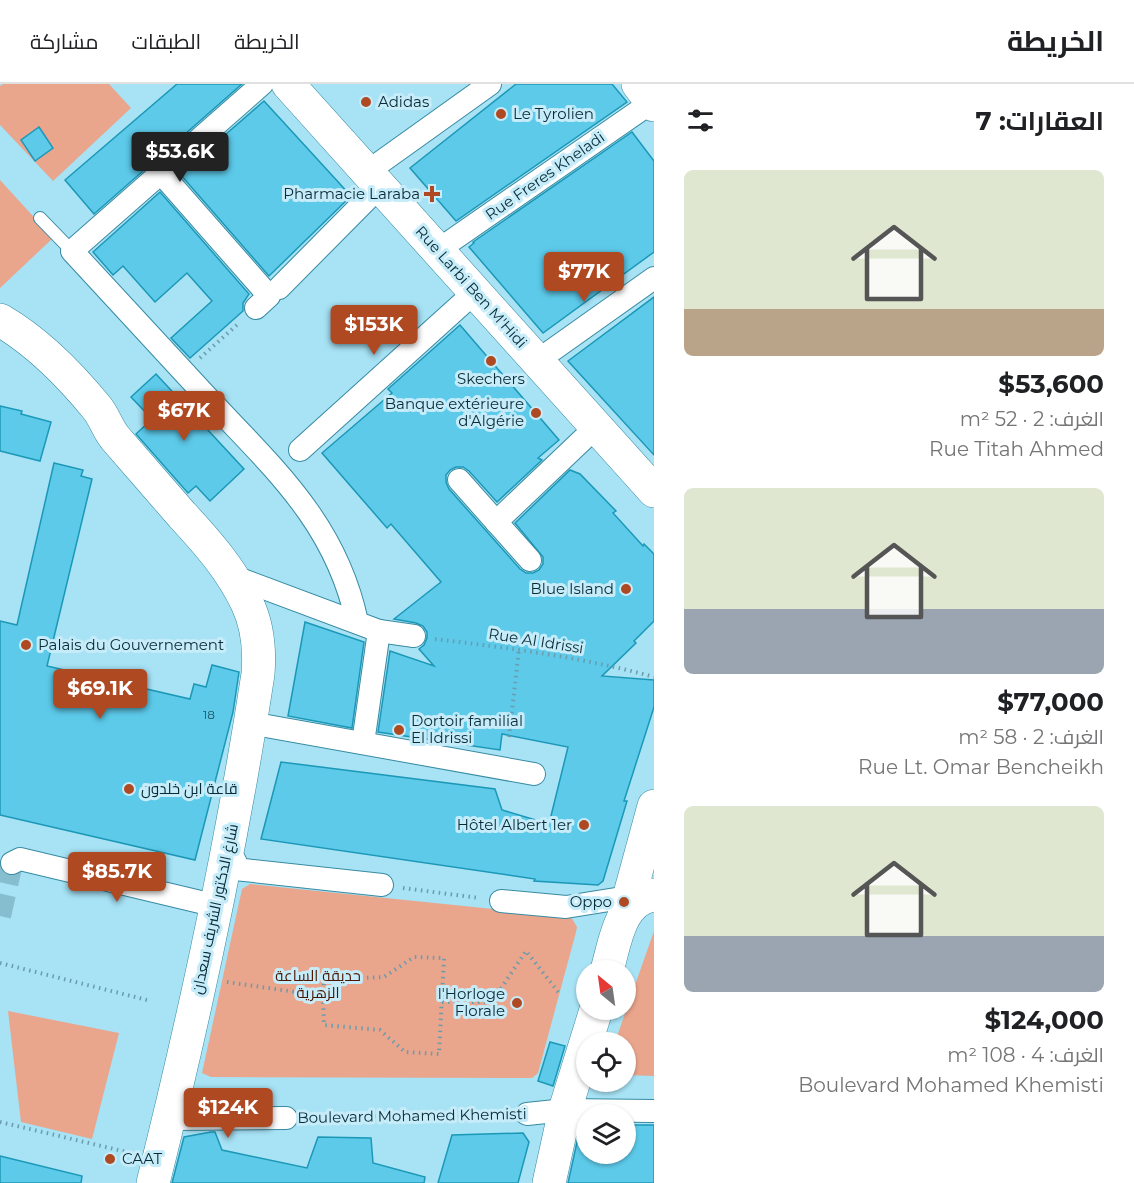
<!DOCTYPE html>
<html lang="ar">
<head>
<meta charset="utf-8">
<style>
  body { margin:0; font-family:Montserrat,Cairo,sans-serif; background:#f6f6f6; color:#202124; direction:rtl; height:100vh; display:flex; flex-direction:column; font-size:22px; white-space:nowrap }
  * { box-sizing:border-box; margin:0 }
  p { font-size:20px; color:#757577 }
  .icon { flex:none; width:33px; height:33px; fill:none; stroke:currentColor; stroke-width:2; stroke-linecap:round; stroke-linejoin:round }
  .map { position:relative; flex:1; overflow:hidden; direction:ltr }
  .sheet { display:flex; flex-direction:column; background:#fff; width:480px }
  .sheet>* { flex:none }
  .needle { width:39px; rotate:331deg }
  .buttons { position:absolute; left:576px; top:876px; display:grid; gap:12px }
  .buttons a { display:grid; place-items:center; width:60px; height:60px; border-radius:50%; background:#fff; box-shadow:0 2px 4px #0004; font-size:30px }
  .price { position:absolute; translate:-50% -51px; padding:0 14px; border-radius:6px; background:#af4922; color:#fff; font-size:20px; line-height:39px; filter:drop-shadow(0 2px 3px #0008) }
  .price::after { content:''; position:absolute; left:50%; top:36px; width:18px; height:14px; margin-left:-9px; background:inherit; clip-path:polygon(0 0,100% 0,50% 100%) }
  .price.active { background:#222; color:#fff }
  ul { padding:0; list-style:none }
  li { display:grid; align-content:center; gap:12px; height:318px; padding:0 30px }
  li span { display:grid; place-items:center; height:186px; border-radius:9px; color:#555 }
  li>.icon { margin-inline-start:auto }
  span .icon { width:108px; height:108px; fill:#fffc; stroke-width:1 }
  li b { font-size:26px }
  h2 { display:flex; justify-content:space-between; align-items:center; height:72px; padding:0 30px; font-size:26px }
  header { display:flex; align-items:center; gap:36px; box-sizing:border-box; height:84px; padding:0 30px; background:#fff; border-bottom:2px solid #e0e0e0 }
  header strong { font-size:28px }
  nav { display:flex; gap:33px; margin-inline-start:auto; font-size:21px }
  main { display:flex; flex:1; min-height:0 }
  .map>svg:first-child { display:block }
  .green { fill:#eaa58d }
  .building { fill:#5dcaea; stroke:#1c98b7; stroke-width:1.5 }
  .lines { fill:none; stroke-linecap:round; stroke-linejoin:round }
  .street-tunnel { stroke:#87becf; stroke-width:22; stroke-dasharray:22 11; stroke-linecap:butt }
  .lane-casing { stroke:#378ba2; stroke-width:14 }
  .street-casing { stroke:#378ba2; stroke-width:24 }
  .secondary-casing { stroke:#378ba2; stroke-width:34 }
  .primary-casing { stroke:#378ba2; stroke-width:34 }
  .path { stroke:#6a9cac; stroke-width:4; stroke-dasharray:1.5 4.5; stroke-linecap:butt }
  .lane { stroke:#fff; stroke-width:12 }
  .street { stroke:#fff; stroke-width:22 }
  .secondary { stroke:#fff; stroke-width:33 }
  .primary { stroke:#fff; stroke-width:33 }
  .poi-dot { fill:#af4922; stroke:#c6ecf9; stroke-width:2 }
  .labels { text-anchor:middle; stroke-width:6; stroke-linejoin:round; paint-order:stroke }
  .number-label { font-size:12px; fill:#1d5463 }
  .poi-label { font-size:15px; fill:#082c36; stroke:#c6ecf9; text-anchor:start }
  .street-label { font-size:15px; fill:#082c36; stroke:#c6ecf9 }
  .park-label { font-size:15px; fill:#4a1501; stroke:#c6ecf9 }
</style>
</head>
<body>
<header>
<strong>الخريطة</strong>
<nav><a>الخريطة</a><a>الطبقات</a><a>مشاركة</a></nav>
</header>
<main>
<section class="sheet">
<h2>العقارات: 7<svg class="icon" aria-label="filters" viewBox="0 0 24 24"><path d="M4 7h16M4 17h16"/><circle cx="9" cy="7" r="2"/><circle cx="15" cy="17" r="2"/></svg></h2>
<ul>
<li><span style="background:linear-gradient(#dfe7d0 75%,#b9a48a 0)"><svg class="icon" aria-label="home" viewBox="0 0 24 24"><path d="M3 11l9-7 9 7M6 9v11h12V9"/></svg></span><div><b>$53,600</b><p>الغرف: 2 · 52 m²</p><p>Rue Titah Ahmed</p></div></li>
<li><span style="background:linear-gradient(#dfe7d0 65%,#9aa5b1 0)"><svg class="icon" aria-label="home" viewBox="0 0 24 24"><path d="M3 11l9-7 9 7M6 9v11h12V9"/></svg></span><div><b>$77,000</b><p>الغرف: 2 · 58 m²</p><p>Rue Lt. Omar Bencheikh</p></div></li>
<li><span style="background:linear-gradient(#dfe7d0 70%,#9aa5b1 0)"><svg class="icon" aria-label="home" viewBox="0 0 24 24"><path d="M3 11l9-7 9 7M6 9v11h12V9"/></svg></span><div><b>$124,000</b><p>الغرف: 4 · 108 m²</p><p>Boulevard Mohamed Khemisti</p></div></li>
</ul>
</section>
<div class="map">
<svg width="654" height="1099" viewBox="0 0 654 1099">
  <rect width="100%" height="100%" fill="#a7e2f5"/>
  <!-- green -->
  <g class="green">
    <path d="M3,0H109L131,24L53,97L0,41V2Z"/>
    <path d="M0,96L53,154L0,204Z"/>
    <path d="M250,800L571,833L577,843L576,848L538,989L532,994L211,993L202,989L242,805Z"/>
    <path d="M654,847V992L626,991V958H615Z"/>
    <path d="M8,927L119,949L92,1055L21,1038Z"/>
  </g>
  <!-- building -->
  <g class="building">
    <path d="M177,0H242L94,130L65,96Z"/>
    <path d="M516,0H612L627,18L456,137L410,84Z"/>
    <path d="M264,17L351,112L269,192L180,90Z"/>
    <path d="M39,43L53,64L35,77L21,56Z"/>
    <path d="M632,48L654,77V168L543,249L469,163L474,159L473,158Z"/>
    <path d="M160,108L249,210L243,219V227L190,274L171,254L212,217L187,189L155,218L123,182L113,191L93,168Z"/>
    <path d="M654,213V371L568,277Z"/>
    <path d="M460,241L559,356L538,374L542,376L497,418L469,387L463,383H456L450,386L446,391V398L449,405L520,485L526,489H533L539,486L543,480V473L515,439L570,386L580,390L616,427L613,429L643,462L644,460L654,470V537L634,557L636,559L602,592L654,596V623L624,717H627L603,797L598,801L534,797L535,795L261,755L281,678L495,705L502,726L549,740L568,663L502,650L500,666L378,648L390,567L434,582L419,565L424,561L427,554V548L423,542L416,539L394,535L441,498L391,440L387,444L322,369L392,309L388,305Z"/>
    <path d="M156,290L244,385L210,417L196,402L188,409L136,350L152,335L131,313Z"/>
    <path d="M0,322L22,327L21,330L51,338L40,377L0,367Z"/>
    <path d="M54,379L83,386L81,392L92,395L47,582L190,615L194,600L206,603L212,581L239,588L233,628L195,776L0,731V537L17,541Z"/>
    <path d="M305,538L364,558L352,644L288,632Z"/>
    <path d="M550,958L565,962L553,1002L538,997Z"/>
    <path d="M581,1040H586V1070H626V1041H654V1099H568Z"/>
    <path d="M211,1048H215L222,1066L307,1084L318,1053L371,1054L373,1079L425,1093L424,1099H172L184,1053Z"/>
    <path d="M523,1049L529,1058L518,1099H438L452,1051Z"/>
    <path d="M0,1072L82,1092L81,1099H0Z"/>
  </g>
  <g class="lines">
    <!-- street-tunnel -->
    <path class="street-tunnel" d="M0,832L12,779"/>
    <defs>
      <path id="lane" d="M40,134L72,167"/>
      <g id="street">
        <path d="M262,0L72,167C116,215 161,263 205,311C272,383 336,438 357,538"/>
        <path d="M367,88L490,0"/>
        <path d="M161,89L269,212L256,224"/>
        <path d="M438,166L652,18"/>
        <path d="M279,204L380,102"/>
        <path d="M537,277L654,194"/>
        <path d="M300,366L475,208"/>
        <path d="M459,396L530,476"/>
        <path d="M496,438L596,343"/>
        <path d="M232,492L379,547L414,552"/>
        <path d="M250,639L534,690"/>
        <path d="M363,659L379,547"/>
        <path d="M228,763L236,779L235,785L382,801"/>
        <path d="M12,779L20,775L217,822"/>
        <path d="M501,817L566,823L628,813"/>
        <path d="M527,1030L565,1026L654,1027"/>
        <path d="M169,1035L286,1034"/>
      </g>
      <g id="secondary">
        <path d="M288,0L654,407"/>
        <path d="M638,0L654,21"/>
        <path d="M0,236C38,258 70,291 97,324C105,334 108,346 116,355C138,380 160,406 182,431C207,458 231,485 247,519C258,542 260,565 258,590C232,761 195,931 153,1099"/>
        <path d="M624,832L654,722"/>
      </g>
      <g id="primary">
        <path d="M607,886C615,860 619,815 654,811"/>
        <path d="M549,1099L565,1026L596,926"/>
      </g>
    </defs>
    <!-- lane casing -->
    <use href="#lane" class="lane-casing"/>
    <!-- street casing -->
    <use href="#street" class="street-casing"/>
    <!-- secondary casing -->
    <use href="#secondary" class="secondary-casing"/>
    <!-- primary casing -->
    <use href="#primary" class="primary-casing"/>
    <!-- path -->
    <g class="path">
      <path d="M200,274L239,239"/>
      <path d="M435,555C509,564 582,573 654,593"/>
      <path d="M509,653L519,565"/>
      <path d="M403,804L479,814"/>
      <path d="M0,879L147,916"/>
      <path d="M227,898L323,912L324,896L384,893L414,873L444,874L439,970L405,968L380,946L324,941L323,912"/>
      <path d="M442,918H492L526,867L559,909"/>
      <path d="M308,1033L504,1031"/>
      <path d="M0,1038L131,1069"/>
    </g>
    <!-- lane -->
    <use href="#lane" class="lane"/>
    <!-- street -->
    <use href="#street" class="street"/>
    <!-- secondary -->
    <use href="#secondary" class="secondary"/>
    <!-- primary -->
    <use href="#primary" class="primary"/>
  </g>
  <!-- markers -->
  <g class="poi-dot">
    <circle cx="366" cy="18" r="6"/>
    <circle cx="501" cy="30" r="6"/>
    <path d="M429 101h6v6h6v6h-6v6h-6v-6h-6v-6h6z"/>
    <circle cx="491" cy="277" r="6"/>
    <circle cx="536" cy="329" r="6"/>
    <circle cx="626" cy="505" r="6"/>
    <circle cx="26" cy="561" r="6"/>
    <circle cx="399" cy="646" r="6"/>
    <circle cx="129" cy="705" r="6"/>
    <circle cx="584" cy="741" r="6"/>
    <circle cx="624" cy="818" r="6"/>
    <circle cx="517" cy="919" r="6"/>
    <circle cx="110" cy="1075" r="6"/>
  </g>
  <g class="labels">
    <!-- number labels -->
    <g class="number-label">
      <text x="209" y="635">18</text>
    </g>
    <!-- poi labels -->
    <g class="poi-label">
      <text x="378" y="23">Adidas</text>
      <text x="513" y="35">Le Tyrolien</text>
      <text x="420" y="115" text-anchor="end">Pharmacie Laraba</text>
      <text x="491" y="300" text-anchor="middle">Skechers</text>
      <text x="524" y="325" text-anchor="end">Banque extérieure<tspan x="524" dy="17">d'Algérie</tspan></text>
      <text x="614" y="510" text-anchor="end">Blue Island</text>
      <text x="38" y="566">Palais du Gouvernement</text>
      <text x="411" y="642">Dortoir familial<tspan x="411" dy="17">El Idrissi</tspan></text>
      <text x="141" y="710">قاعة ابن خلدون</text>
      <text x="572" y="746" text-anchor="end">Hôtel Albert 1er</text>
      <text x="612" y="823" text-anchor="end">Oppo</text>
      <text x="505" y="915" text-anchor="end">l'Horloge<tspan x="505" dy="17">Florale</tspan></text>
      <text x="122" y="1080">CAAT</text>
    </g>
    <!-- street labels -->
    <g class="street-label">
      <text transform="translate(545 92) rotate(-35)" y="5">Rue Freres Kheladi</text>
      <text transform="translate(471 203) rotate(48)" y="5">Rue Larbi Ben M'Hidi</text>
      <text transform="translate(536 557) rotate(9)" y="5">Rue Al Idrissi</text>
      <text transform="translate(215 825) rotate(-78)" y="5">شارغ الدكتور الشريف سعدان</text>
      <text transform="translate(412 1032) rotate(-1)" y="5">Boulevard Mohamed Khemisti</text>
    </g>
    <!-- park labels -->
    <g class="park-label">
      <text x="318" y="897">حديقة الساعة<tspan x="318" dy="17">الزهرية</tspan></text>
    </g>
  </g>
</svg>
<div class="buttons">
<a><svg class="needle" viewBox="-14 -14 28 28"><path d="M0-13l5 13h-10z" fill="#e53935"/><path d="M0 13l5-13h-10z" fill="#757577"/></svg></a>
<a><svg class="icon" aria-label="locate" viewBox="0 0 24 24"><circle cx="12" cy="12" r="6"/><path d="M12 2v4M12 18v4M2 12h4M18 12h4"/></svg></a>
<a><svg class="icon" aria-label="layers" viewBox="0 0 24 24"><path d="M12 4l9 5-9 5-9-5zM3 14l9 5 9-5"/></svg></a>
</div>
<b class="price active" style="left:180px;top:99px">$53.6K</b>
<b class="price" style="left:584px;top:219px">$77K</b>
<b class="price" style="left:374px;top:272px">$153K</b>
<b class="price" style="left:184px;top:358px">$67K</b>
<b class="price" style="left:100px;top:636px">$69.1K</b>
<b class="price" style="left:117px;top:819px">$85.7K</b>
<b class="price" style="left:228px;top:1055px">$124K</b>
</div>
</main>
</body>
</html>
